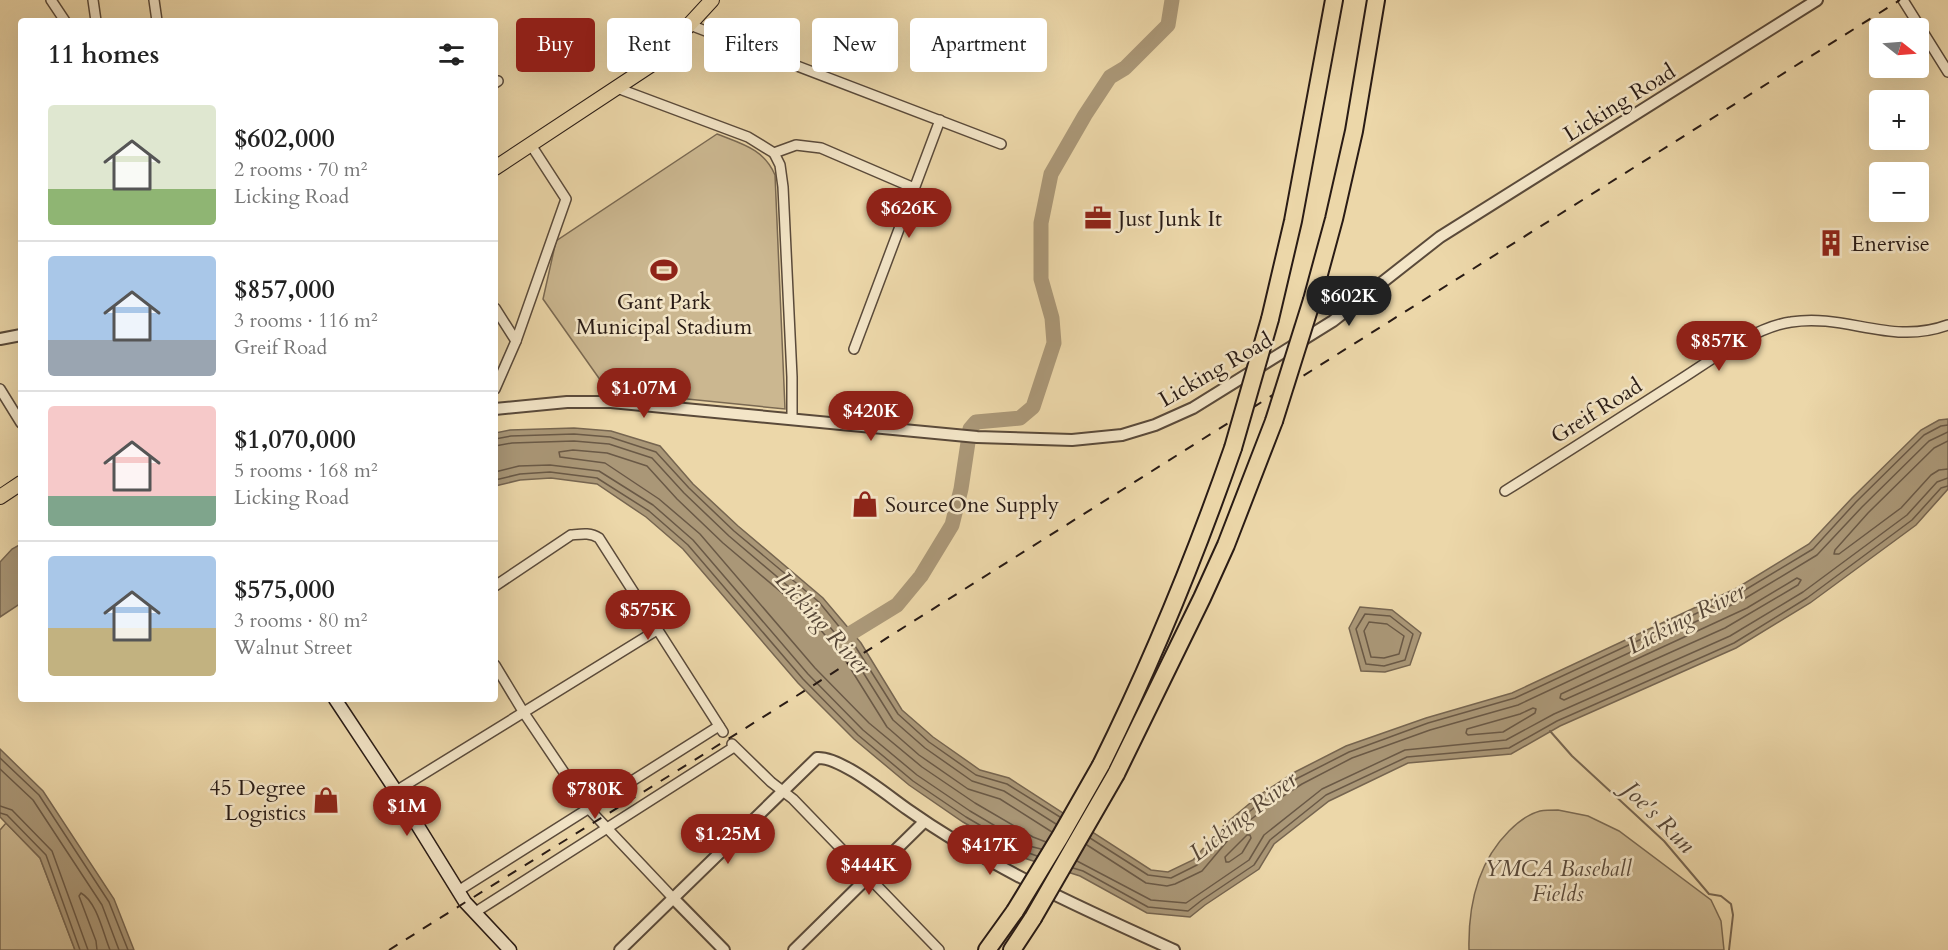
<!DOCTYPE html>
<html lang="en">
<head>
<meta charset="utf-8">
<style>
  body { margin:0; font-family:Cardo,serif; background:#f6f6f6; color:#222; height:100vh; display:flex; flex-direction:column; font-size:22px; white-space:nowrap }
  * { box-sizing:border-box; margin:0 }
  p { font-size:20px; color:#767676 }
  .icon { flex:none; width:33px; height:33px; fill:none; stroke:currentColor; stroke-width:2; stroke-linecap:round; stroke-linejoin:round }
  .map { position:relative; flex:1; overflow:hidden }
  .drawer { position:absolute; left:18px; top:18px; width:480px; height:684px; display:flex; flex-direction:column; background:#fff; border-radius:6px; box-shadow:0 6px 24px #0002 }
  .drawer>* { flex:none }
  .banner { position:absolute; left:516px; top:18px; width:570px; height:54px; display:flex; gap:12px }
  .needle { width:39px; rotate:107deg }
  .buttons { position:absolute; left:1869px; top:18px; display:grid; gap:12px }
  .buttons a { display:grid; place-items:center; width:60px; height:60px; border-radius:6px; background:#fff; box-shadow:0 6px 24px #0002; font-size:30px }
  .price { position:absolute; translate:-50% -51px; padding:0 14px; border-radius:21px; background:#8f2418; color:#fff; font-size:20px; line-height:39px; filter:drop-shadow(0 2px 3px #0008) }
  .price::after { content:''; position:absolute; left:50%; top:36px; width:18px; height:14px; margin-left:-9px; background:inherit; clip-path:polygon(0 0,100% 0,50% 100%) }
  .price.active { background:#222; color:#fff }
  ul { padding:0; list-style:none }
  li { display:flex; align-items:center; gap:18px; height:150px; padding:0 30px }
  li+li { border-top:2px solid #e0e0e0 }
  li span { display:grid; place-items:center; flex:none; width:168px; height:120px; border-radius:6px; color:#555 }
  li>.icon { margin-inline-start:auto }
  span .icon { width:72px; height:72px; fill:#fffc; stroke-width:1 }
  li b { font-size:26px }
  h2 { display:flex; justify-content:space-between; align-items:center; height:72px; padding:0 30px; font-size:26px }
  .chip { padding:0 21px; border-radius:6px; background:#fff; box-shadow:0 6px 24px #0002; font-size:21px; line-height:54px }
  .chip.active { background:#8f2418; color:#fff }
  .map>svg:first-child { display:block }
  .green { fill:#cbb790; stroke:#7a6952; stroke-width:1.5 }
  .water { fill:#aa9777; stroke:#766550; stroke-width:1.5 }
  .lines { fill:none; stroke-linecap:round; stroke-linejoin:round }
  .shore { stroke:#6a5946; stroke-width:1.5 }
  .stream { stroke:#766550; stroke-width:2 }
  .river { stroke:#aa9777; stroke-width:15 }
  .minor-casing { stroke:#5a4a3a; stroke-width:12 }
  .tertiary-casing { stroke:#5a4a3a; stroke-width:14 }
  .secondary-casing { stroke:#291b15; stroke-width:15 }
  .primary-casing { stroke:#291b15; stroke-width:16 }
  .motorway-casing { stroke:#291b15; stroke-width:20 }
  .minor { stroke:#f3e5c7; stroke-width:9 }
  .tertiary { stroke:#f3e5c7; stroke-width:10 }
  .secondary { stroke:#f3e5c7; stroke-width:12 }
  .primary { stroke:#ecd7a9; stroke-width:14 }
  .motorway { stroke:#ecd7a9; stroke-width:16 }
  .rail { stroke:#291b15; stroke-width:2; stroke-dasharray:10 10; stroke-linecap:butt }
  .motorway-bridge-casing { stroke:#291b15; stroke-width:20; stroke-linecap:butt }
  .motorway-bridge { stroke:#ecd7a9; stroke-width:16 }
  .labels { text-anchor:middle; stroke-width:5; stroke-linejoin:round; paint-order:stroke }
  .street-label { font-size:22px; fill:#291b15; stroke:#f3e5c7 }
  .poi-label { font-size:22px; fill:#291b15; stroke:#f3e5c7; text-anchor:start }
  .park-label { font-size:22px; font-style:italic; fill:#5a4a3a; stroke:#f3e5c7 }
  .water-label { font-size:24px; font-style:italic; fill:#564637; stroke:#f3e5c7 }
</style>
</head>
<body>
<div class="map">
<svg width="1948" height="950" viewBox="0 0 1948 950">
  <rect width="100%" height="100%" fill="#ecd7a9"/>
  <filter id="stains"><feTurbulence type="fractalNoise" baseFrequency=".00333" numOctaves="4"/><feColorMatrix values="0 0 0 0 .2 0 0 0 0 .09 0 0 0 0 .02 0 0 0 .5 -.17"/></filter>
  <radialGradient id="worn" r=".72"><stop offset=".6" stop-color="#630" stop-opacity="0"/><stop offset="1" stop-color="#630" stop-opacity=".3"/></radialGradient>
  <!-- green -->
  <g class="green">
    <path d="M717,134C742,144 764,149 775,175L785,409L608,391L543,299L556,241Z"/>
    <path d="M1558,810L1588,816L1619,831L1711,900L1721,921L1724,950H1469C1468,906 1477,863 1509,831C1517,823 1528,814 1540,811C1546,810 1552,810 1558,810Z"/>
    <path d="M6,823L40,858L75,950H0V830Z"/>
  </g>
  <!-- water -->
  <g class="water">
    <path d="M1948,419V489L1916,525L1810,603L1736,648L1560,726L1511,754L1408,763L1329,801L1274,844L1259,869L1205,905L1190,917L1147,913L1080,876L1024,858L963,822L909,785L854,739L798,683L683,549L646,517L597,484L551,478L520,480L495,486V433L510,430L574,428L611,431L660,446L693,484L738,526L823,598L861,643L902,710L933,737L980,770L1009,778L1151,870L1168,872L1193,860L1225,824L1261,794L1295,772L1346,746L1426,718L1512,693L1737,588L1809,544L1852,498L1921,430L1939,420Z"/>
    <path d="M21,544V603L0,617V562L12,549Z"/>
    <path d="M1360,607L1392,610L1421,633L1410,665L1385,672L1361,671L1349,628Z"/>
    <path d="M0,749L43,791L114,899L134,950H75L40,858L0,817Z"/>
  </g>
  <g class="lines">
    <!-- shore -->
    <g class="shore">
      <path d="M495,439L511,436L574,434L610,437L656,452L689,488L734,531L819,602L855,646L898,714L929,742L976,775L1007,784L1060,817"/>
      <path d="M1948,441L1934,448L1868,513L1835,550L1834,554H1839L1901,508L1931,475L1939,470L1948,469"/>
      <path d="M495,446L512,443L574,441L609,444L652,458L684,493L729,536L814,608L849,650L893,720L925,748L972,781L1004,791L1056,824"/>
      <path d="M495,472L519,466L550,465L599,471L653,505L693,540L808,674L863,730L917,775L970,811L1029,846L1041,849"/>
      <path d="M495,480L520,474L550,472L597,478L649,511L688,545L803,679L858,735L913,781L966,817L1026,852L1037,856"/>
      <path d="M1797,578L1801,580L1798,585L1725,628L1564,700L1560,698L1561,694L1747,608Z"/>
      <path d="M1365,614L1390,616L1413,634L1405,660L1384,666L1366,664L1356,629Z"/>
      <path d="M1369,622L1387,624L1404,636L1399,654L1384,658L1371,657L1364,631Z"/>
      <path d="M1533,708L1536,709L1535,713L1503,732L1468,735L1466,733L1467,729L1520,714Z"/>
      <path d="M0,758L39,795L109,902L128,950"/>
      <path d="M0,769L33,800L102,905L119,950"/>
      <path d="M0,806L12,810L52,851L88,950"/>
      <path d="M0,813L7,815L46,855L80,950"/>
      <path d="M1247,835H1250L1251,838L1242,853L1229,862H1226L1225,857Z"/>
      <path d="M1090,838L1148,875L1171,878L1197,865L1229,828L1265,799L1298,778L1349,752L1428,723L1515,698L1740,593L1813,549L1856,502L1924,435L1941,426L1948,425"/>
      <path d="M1046,842L1033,837L975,803L922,767L869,723L815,668L700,534L659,499L605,463L560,457L559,452L573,450L607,453L647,466L677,499L723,543L807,614L842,655L887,727L919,755L968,789L1000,799L1052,832"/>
      <path d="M1087,845L1146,883L1167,886L1175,884L1202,871L1234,833L1269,805L1302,784L1352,758L1430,730L1518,705L1744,599L1817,555L1862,507L1929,441L1948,432"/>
      <path d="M1077,861L1151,900L1186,903L1249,860L1264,835L1322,789L1405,750L1506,740L1554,714L1730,636L1803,592L1907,515L1937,482L1948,478"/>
      <path d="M1073,868L1083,871L1148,907L1188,911L1202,900L1254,865L1270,840L1326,795L1407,757L1509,748L1557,721L1734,643L1807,598L1912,520L1941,488L1948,486"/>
      <path d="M97,950L96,941L79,896L81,893C97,902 103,933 110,950"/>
    </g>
    <!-- stream -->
    <path class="stream" d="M1550,731L1572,756L1664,841L1709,894L1721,896L1731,904L1733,915L1729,950"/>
    <!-- river -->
    <path class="river" d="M835,643L897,605L921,576L952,525L961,489L970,429L976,422L1020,418L1033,407L1054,343L1052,318L1041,279V223L1051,174L1085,115L1110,77L1125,68L1168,25L1172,0"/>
    <defs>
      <g id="minor">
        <path d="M51,0L65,21"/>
        <path d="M93,0L96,21"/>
        <path d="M154,0L157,21"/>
        <path d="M1903,0L1948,72"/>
        <path d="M690,25L1001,144"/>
        <path d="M495,83L498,81"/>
        <path d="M617,88L748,137L774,153L796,145L821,148L914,188"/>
        <path d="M774,153L780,165L783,187L792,377V419"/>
        <path d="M495,308L516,341"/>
        <path d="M854,349L940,120"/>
        <path d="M0,389L21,423"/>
        <path d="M495,389L516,341L566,199L531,145"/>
        <path d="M1505,491C1563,455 1620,418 1678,381C1710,361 1754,327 1791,322C1846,313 1891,346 1948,325"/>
        <path d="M495,586L571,535C581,534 590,532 599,538L723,732"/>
        <path d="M495,665L524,713L588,808L673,898"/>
        <path d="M732,744L771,782L793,799L939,950"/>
        <path d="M396,791L657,630"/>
        <path d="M458,891L719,726"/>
        <path d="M474,913L734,747"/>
      </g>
      <g id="tertiary">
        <path d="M0,339L21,335"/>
        <path d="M495,409L567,402H611L977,437L1072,440L1122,435L1155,425L1193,408L1333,321L1440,237L1817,0"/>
        <path d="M673,898L724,950"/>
        <path d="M620,950L817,758C840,756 887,795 907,809C989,867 1083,909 1174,950"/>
        <path d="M794,950L924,822"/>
      </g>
      <path id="secondary" d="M335,699L400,797L465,902L510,950"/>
      <g id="primary">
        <path d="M495,168L654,63L712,0"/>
        <path d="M0,497L21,483"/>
      </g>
      <g id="motorway">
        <path d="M1312,300L1334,219L1354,131L1376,0"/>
        <path d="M1270,319L1293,221L1334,0"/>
        <path d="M1101,765C1152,662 1195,557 1233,448"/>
        <path d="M1116,774L1202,598L1226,545L1274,421"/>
        <path d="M987,950L1015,911"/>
        <path d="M1012,950L1033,918"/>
      </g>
    </defs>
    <!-- minor casing -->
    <use href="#minor" class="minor-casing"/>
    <!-- tertiary casing -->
    <use href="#tertiary" class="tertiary-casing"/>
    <!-- secondary casing -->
    <use href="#secondary" class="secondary-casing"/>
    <!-- primary casing -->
    <use href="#primary" class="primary-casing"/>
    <!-- motorway casing -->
    <use href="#motorway" class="motorway-casing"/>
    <!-- minor -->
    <use href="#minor" class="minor"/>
    <!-- tertiary -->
    <use href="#tertiary" class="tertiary"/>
    <!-- secondary -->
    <use href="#secondary" class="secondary"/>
    <!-- primary -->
    <use href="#primary" class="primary"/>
    <!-- motorway -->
    <use href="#motorway" class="motorway"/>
    <!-- rail -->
    <path class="rail" d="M389,950C556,845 725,743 890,636L1900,0"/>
    <defs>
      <g id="motorway-bridge">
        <path d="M1274,421L1312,300"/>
        <path d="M1233,448L1270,319"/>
        <path d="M1015,911L1060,837L1101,765"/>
        <path d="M1033,918L1116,774"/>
      </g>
    </defs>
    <!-- motorway-bridge casing -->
    <use href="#motorway-bridge" class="motorway-bridge-casing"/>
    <!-- motorway-bridge -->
    <use href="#motorway-bridge" class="motorway-bridge"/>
  </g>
  <!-- icons -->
  <defs>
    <symbol id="office-bare" viewBox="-9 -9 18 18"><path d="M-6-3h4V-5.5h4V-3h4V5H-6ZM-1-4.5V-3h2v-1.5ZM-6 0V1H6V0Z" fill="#8f2418" stroke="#f3e5c7" stroke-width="2.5" paint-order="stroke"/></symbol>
    <symbol id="building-bare" viewBox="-9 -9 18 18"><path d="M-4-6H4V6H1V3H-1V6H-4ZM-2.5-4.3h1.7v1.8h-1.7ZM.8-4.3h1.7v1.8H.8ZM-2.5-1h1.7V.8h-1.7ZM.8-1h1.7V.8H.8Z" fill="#8f2418" stroke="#f3e5c7" stroke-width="2.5" paint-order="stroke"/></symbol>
    <symbol id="stadium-bare" viewBox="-9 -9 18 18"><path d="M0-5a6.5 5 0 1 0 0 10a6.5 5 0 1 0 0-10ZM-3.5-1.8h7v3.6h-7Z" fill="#8f2418" stroke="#f3e5c7" stroke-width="2.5" paint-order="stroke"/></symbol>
    <symbol id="shop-bare" viewBox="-9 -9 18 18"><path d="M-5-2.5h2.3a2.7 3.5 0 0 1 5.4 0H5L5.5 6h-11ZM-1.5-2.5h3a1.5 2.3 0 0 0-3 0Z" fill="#8f2418" stroke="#f3e5c7" stroke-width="2.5" paint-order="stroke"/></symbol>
  </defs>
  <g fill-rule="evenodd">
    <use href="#office-bare" x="1079" y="199" width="38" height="38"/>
    <use href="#building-bare" x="1812" y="224" width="38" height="38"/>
    <use href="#stadium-bare" x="645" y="251" width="38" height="38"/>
    <use href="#shop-bare" x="846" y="485" width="38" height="38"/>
    <use href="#shop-bare" x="307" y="781" width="38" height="38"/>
  </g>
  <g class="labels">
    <!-- street labels -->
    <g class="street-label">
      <text transform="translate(1619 102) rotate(-32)" y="8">Licking Road</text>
      <text transform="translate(1215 369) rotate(-30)" y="8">Licking Road</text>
      <text transform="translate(1596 410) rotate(-32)" y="8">Greif Road</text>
    </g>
    <!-- poi labels -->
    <g class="poi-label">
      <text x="1118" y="226">Just Junk It</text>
      <text x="1851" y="251">Enervise</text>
      <text x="664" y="309" text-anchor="middle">Gant Park<tspan x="664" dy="25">Municipal Stadium</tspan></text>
      <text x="885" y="512">SourceOne Supply</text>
      <text x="306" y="795" text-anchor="end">45 Degree<tspan x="306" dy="25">Logistics</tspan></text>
    </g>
    <!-- park labels -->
    <g class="park-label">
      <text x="1558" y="876">YMCA Baseball<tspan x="1558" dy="25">Fields</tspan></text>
    </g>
    <!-- water labels -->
    <g class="water-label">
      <text transform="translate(1686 618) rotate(-27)" y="8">Licking River</text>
      <text transform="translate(823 623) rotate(48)" y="8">Licking River</text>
      <text transform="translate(1243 816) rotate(-38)" y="8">Licking River</text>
      <text transform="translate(1659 817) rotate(45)" y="8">Joe's Run</text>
    </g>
  </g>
  <rect width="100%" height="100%" filter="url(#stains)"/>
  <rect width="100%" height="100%" fill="url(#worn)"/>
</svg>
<div class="buttons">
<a><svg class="needle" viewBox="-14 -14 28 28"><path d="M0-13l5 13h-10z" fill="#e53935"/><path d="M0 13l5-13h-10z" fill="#767676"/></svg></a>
<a>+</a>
<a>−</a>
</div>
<b class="price" style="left:909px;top:239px">$626K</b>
<b class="price active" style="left:1349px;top:327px">$602K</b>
<b class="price" style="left:1719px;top:372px">$857K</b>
<b class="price" style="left:644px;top:419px">$1.07M</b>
<b class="price" style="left:871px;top:442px">$420K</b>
<b class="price" style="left:648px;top:641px">$575K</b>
<b class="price" style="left:595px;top:820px">$780K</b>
<b class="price" style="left:407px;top:837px">$1M</b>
<b class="price" style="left:728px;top:865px">$1.25M</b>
<b class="price" style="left:990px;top:876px">$417K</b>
<b class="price" style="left:869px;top:896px">$444K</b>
<div class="banner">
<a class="chip active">Buy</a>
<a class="chip">Rent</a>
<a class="chip">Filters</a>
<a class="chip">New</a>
<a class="chip">Apartment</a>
</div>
<section class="drawer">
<h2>11 homes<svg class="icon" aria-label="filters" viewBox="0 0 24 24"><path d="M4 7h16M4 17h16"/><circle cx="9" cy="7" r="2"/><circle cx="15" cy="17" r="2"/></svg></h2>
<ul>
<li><span style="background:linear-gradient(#dfe7d0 70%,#8fb573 0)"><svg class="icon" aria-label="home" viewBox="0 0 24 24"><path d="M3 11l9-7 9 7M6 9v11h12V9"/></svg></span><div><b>$602,000</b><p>2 rooms · 70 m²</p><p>Licking Road</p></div></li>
<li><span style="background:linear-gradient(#a9c7e8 70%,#9aa5b1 0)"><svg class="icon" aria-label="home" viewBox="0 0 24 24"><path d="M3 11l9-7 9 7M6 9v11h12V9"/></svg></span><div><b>$857,000</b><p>3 rooms · 116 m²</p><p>Greif Road</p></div></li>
<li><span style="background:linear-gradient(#f6c9c9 75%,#7fa58c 0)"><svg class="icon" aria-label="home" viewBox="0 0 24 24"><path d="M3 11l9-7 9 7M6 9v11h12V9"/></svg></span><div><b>$1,070,000</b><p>5 rooms · 168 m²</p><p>Licking Road</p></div></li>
<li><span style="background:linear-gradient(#a9c7e8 60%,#c2b280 0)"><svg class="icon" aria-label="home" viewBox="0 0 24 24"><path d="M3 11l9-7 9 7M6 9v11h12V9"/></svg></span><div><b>$575,000</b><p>3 rooms · 80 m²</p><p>Walnut Street</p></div></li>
</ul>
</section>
</div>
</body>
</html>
